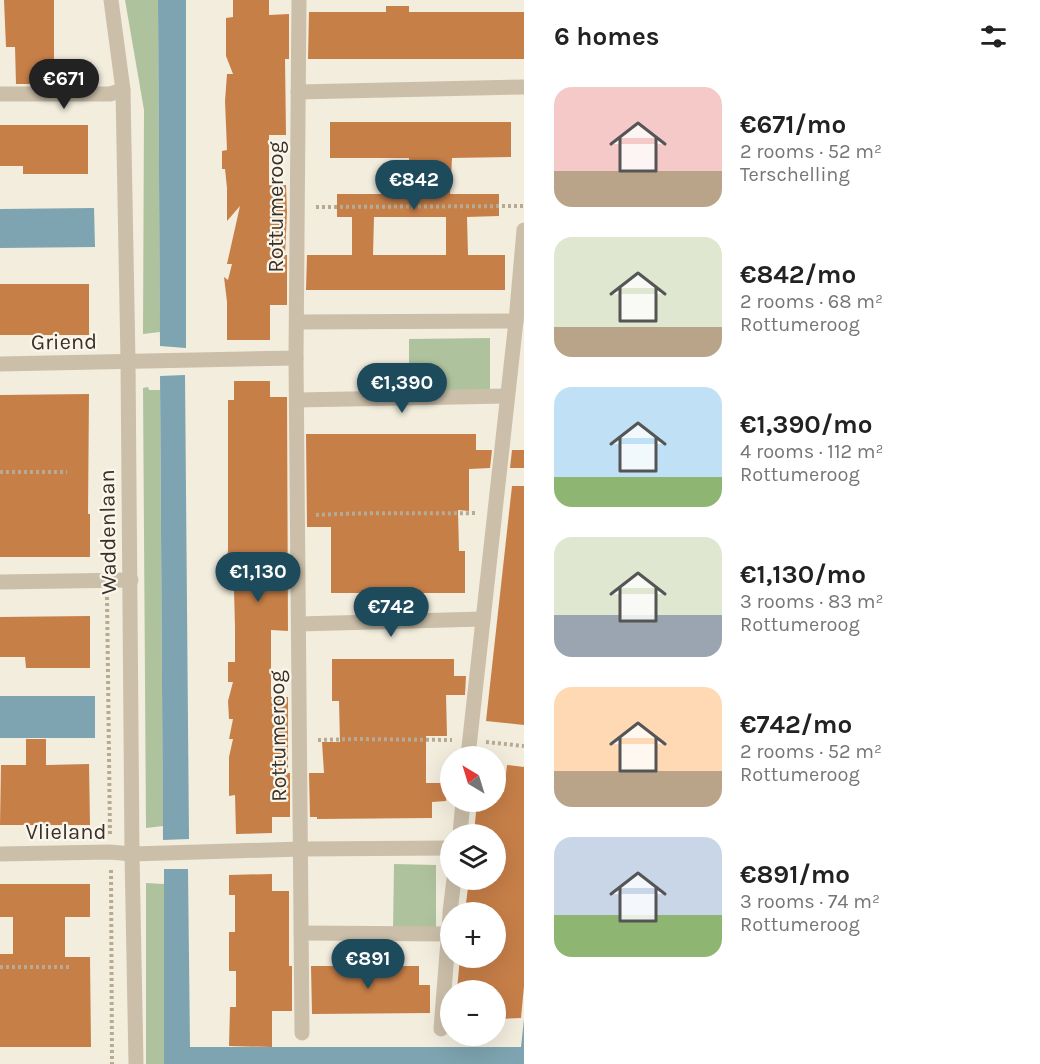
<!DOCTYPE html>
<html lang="en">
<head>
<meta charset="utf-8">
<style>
  body { margin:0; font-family:Karla,sans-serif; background:#f2f2f2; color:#222; height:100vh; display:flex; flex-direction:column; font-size:22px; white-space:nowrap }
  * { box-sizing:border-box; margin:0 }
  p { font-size:20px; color:#767676 }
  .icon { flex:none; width:33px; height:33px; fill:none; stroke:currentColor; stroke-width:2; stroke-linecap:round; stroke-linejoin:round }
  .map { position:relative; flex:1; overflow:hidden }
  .side { display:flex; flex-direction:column; background:#fff; width:516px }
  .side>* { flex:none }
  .needle { width:39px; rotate:322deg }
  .controls { position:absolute; left:440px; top:746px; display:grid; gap:12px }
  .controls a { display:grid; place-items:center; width:66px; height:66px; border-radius:50%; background:#fff; box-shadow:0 6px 24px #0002; font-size:30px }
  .price { position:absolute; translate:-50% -51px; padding:0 14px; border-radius:21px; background:#1e4b5b; color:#fff; font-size:20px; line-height:39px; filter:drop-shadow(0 2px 3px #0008) }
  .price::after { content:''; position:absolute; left:50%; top:36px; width:18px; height:14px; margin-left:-9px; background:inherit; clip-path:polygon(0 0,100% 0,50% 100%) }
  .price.current { background:#222; color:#fff }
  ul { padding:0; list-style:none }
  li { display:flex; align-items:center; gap:18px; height:150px; padding:0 30px }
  li span { display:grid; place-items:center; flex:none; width:168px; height:120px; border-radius:18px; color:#555 }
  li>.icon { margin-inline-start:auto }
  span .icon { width:72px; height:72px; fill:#fffc; stroke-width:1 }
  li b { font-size:26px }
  h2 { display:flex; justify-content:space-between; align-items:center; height:72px; padding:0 30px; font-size:26px }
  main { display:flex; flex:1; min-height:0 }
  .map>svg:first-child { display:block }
  .green { fill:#afc29e }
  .water { fill:#7da4b0 }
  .building { fill:#c77f48; fill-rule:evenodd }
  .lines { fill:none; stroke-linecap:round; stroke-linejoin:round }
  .path { stroke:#b7aa94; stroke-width:4; stroke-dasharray:3 3; stroke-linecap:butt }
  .minor { stroke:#cbbfa9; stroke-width:15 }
  .labels { text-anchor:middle; stroke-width:4.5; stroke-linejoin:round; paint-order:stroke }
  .street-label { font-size:22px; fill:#393129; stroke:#faf6eb }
</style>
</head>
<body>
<main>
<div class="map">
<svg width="524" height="1064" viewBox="0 0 524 1064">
  <rect width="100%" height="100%" fill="#f3edde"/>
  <!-- green -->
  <g class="green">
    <path d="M125,0H158L160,332L143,334L144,110Z"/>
    <path d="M490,338V391L409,390V339Z"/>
    <path d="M148,387L149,390H160L163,826L146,828L143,388Z"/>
    <path d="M394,864L436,865V930L393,931Z"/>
    <path d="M146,883L164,884V1064H146Z"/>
  </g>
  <!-- water -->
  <g class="water">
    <path d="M158,0H186V348L160,346Z"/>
    <path d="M94,208L95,247L0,248V209Z"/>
    <path d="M185,375L189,839L163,840L160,376Z"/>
    <rect x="0" y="696" width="95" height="42"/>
    <path d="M164,869H188L190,1047H521L524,1019V1064H164Z"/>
  </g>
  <!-- building -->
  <g class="building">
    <path d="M4,0H54V69H51V84H16L15,47H6Z"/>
    <path d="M233,0H269V15L289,14V59H285L286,135H269V185H286L287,212L285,255H287V305H270V340H227V302L224,277L228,280L232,264H227L240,206L227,221V188L225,169H222V151L227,150L225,101L227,74H233L226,56V18L233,17Z"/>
    <path d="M386,6H409V12H524V59H308L309,12H386Z"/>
    <path d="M330,122H511V157L452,158L450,194H499V216L467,217L468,255H505V290H306L307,255H352V217H337V194H410L409,158H330ZM374,217H446V255H373Z"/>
    <path d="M0,125H88V174H23V166H0Z"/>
    <rect x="0" y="284" width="89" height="51"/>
    <path d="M234,381H270V397H287L288,631L271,630V697H288V773H290V817H272V833L236,834L235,795L229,796V757L233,739H229L233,719H229L228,701L233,682H228V662H235V627L234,590H228L226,559L228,551V400H234Z"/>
    <path d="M89,394L88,514H90V557H0V395Z"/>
    <path d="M306,434H476V450H492L490,468L469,469V511L458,510L459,551H465V593H331V527H307Z"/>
    <path d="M512,450H524V468H510Z"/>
    <path d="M512,486H524V725L486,721Z"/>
    <path d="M90,616V668H26L25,657H0V617Z"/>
    <path d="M332,659H454V676H466L465,695H446L447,736H426V783H447L446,801L432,802V818L317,819V817H310L309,773H324L322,742H340L339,701H332Z"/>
    <path d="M26,739H46V765L89,764L90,825H0L1,765H26Z"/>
    <path d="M507,765L524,767V986L521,1018L495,1019V990H457L460,957H495V912H465L469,879H495V834H474L477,801H495V791L504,792Z"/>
    <path d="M272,874V891H289V966H292V1011H272V1047L229,1046L230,1007H236V971H229V932H235V895H229V875Z"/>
    <path d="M0,884H90V917H65V957H90L91,1047H0V954H13V917H0Z"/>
    <path d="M311,966H419V985H430V1013L312,1014Z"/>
  </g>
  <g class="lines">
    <!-- path -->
    <g class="path">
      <path d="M316,207L524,206"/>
      <path d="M0,472H67"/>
      <path d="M316,515C370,512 423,514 477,513"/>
      <path d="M107,562L108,507"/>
      <path d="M107,597L110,835"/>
      <path d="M318,740L355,739L452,740"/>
      <path d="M486,742L524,746"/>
      <path d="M111,870L112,1064"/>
      <path d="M0,967H71"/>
    </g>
    <!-- minor -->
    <g class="minor">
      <path d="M111,0L123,90L128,361L132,854L136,1064"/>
      <path d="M298,92L524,87"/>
      <path d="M0,94H110L123,90"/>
      <path d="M297,322L516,321"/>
      <path d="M296,358L302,1033"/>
      <path d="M0,364L296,358L299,0"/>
      <path d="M297,400L507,396"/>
      <path d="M0,582L131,580"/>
      <path d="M299,624L483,619"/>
      <path d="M468,756L516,321L524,230"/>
      <path d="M460,834L463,801"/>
      <path d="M0,854L110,852L132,854L301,849L450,848"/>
      <path d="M450,912L454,879"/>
      <path d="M301,933L448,934"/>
      <path d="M441,1029L450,915"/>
    </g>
  </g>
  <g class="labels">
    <!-- street labels -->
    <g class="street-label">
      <text transform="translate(275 207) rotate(-90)" y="8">Rottumeroog</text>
      <text transform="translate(64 341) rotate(-1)" y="8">Griend</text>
      <text transform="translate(107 532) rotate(-91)" y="8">Waddenlaan</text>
      <text transform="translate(277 736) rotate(-91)" y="8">Rottumeroog</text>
      <text x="66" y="839">Vlieland</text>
    </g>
  </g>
</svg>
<div class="controls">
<a><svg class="needle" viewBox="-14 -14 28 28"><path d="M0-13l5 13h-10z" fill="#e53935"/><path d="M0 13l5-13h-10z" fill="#767676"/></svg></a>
<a><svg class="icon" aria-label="layers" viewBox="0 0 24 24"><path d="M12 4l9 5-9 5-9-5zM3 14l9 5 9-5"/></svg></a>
<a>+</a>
<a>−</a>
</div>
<b class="price current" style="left:64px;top:110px">€671</b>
<b class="price" style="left:414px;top:211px">€842</b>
<b class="price" style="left:402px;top:414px">€1,390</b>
<b class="price" style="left:258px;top:603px">€1,130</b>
<b class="price" style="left:391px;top:638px">€742</b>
<b class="price" style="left:368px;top:990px">€891</b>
</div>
<section class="side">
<h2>6 homes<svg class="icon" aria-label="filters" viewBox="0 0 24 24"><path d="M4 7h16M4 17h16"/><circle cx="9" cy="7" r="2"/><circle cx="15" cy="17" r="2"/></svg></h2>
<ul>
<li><span style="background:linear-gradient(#f6c9c9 70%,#b9a48a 0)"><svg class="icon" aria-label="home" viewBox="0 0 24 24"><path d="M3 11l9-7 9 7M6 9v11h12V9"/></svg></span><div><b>€671/mo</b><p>2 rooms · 52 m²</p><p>Terschelling</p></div></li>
<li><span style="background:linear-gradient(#dfe7d0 75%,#b9a48a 0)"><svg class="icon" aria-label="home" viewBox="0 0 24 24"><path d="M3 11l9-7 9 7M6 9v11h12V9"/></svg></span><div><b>€842/mo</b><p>2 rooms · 68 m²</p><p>Rottumeroog</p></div></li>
<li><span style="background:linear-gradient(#bfe0f5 75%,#8fb573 0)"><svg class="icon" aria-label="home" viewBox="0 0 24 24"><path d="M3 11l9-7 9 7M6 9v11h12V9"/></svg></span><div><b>€1,390/mo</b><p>4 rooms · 112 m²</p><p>Rottumeroog</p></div></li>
<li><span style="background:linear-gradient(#dfe7d0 65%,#9aa5b1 0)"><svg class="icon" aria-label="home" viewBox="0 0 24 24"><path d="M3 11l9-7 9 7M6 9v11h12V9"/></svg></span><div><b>€1,130/mo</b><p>3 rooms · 83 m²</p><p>Rottumeroog</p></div></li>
<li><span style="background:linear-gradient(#ffd9b3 70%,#b9a48a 0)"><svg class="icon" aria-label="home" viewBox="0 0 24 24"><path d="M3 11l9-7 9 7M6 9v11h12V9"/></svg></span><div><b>€742/mo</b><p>2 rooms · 52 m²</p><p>Rottumeroog</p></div></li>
<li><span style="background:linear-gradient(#c9d6e8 65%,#8fb573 0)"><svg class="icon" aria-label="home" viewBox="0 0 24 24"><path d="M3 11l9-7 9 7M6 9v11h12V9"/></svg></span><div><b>€891/mo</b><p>3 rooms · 74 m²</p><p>Rottumeroog</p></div></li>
</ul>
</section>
</main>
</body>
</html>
